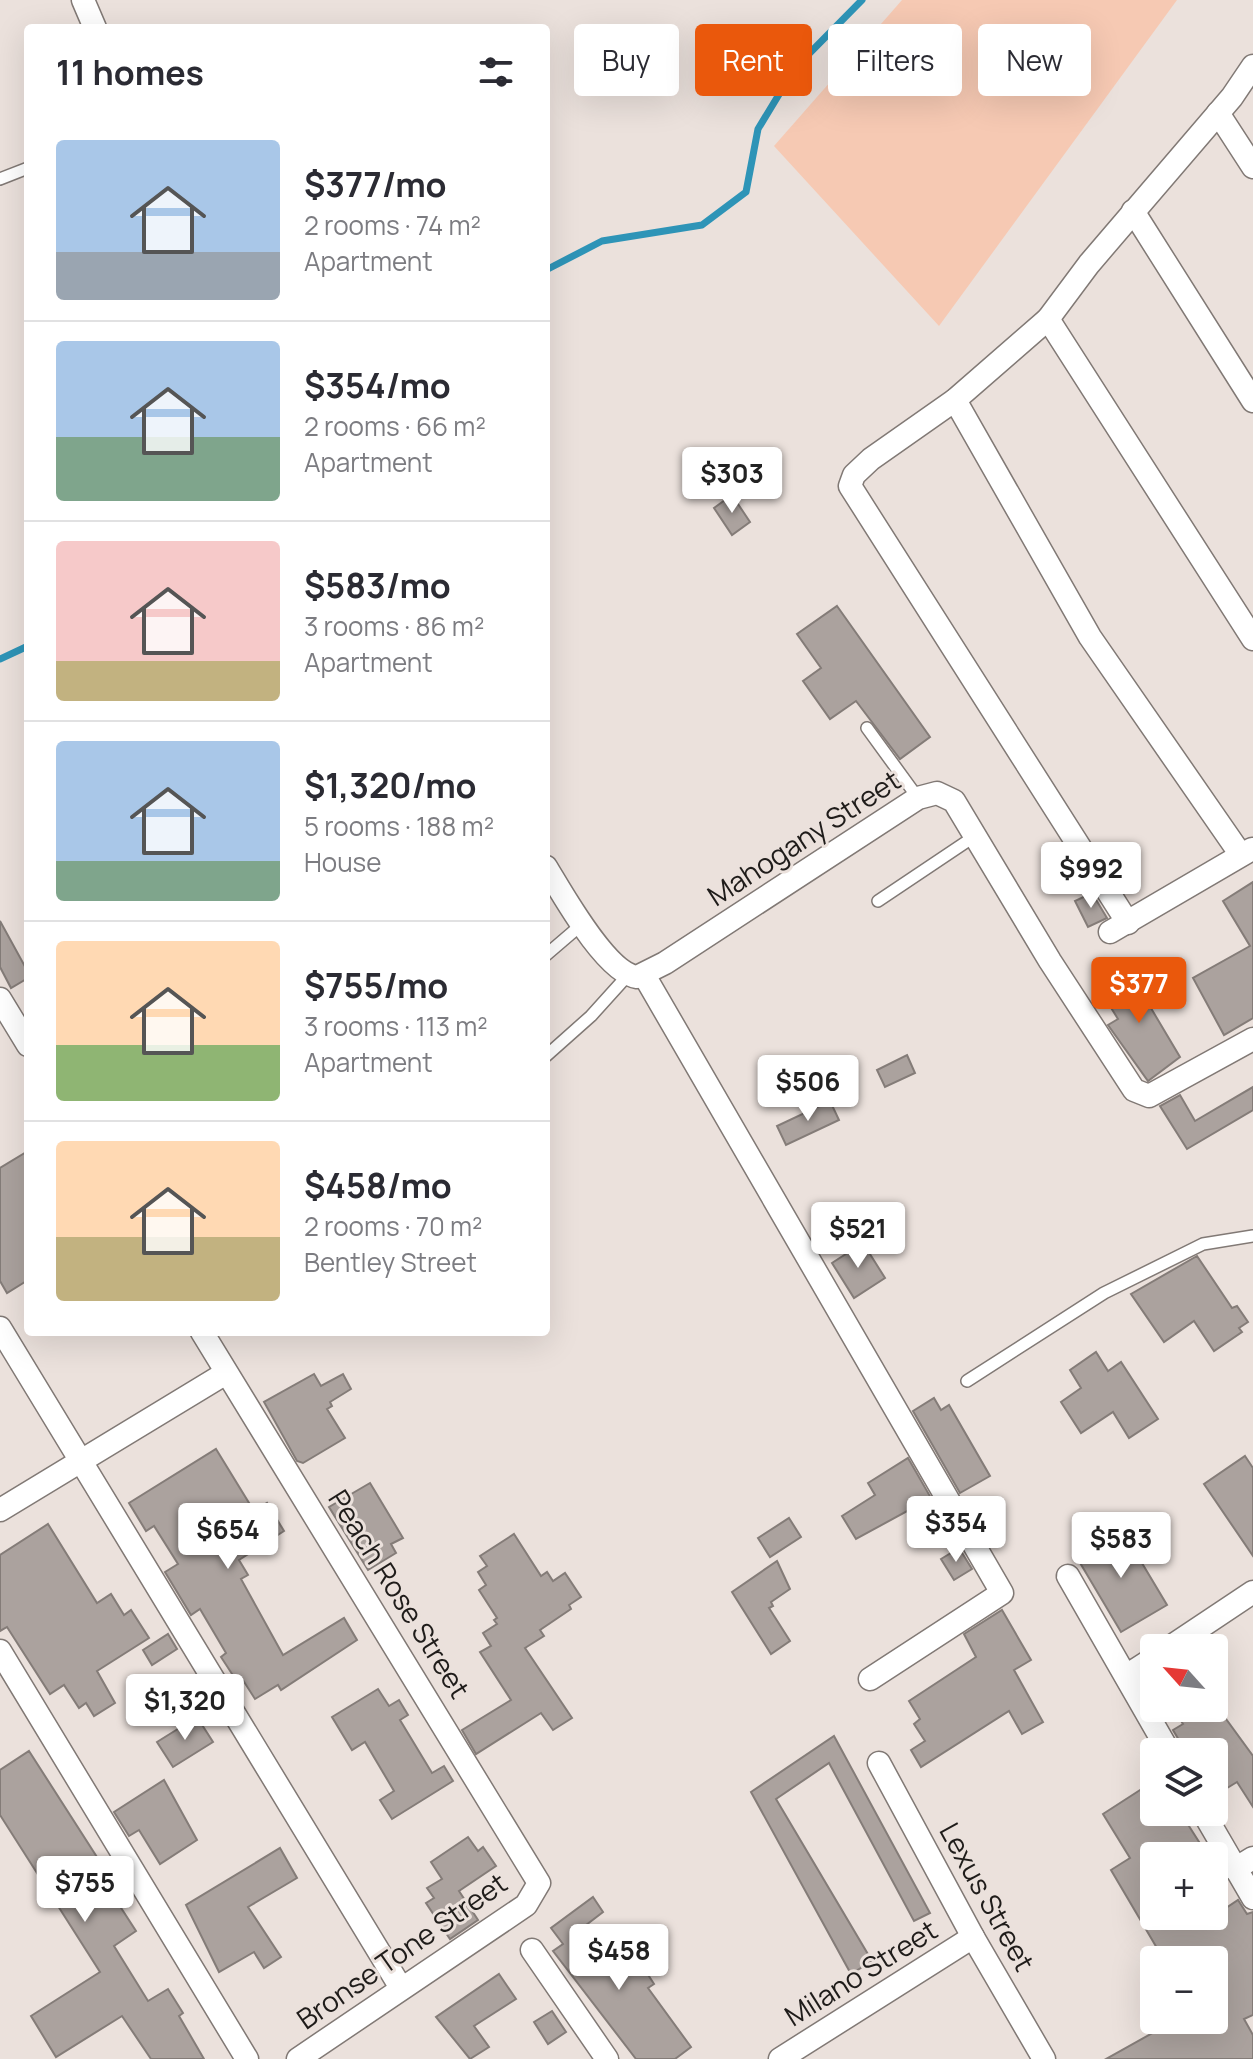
<!DOCTYPE html>
<html lang="en">
<head>
<meta charset="utf-8">
<style>
  body { margin:0; font-family:Manrope,sans-serif; background:#f2f2f3; color:#2b2b33; height:100vh; display:flex; flex-direction:column; font-size:30px; white-space:nowrap }
  * { box-sizing:border-box; margin:0 }
  p { font-size:26px; color:#7c7c81 }
  .icon { flex:none; width:44px; height:44px; fill:none; stroke:currentColor; stroke-width:2; stroke-linecap:round; stroke-linejoin:round }
  .map { position:relative; flex:1; overflow:hidden }
  .drawer { position:absolute; left:24px; top:24px; width:526px; height:1312px; display:flex; flex-direction:column; background:#fff; border-radius:8px; box-shadow:0 8px 32px #0002 }
  .drawer>* { flex:none }
  .guide { position:absolute; left:574px; top:24px; width:558px; height:72px; display:flex; gap:16px }
  .needle { width:52px; rotate:297deg }
  .fabs { position:absolute; left:1140px; top:1634px; display:grid; gap:16px }
  .fabs a { display:grid; place-items:center; width:88px; height:88px; border-radius:8px; background:#fff; box-shadow:0 8px 32px #0002; font-size:40px }
  .price { position:absolute; translate:-50% -68px; padding:0 18px; border-radius:8px; background:#fff; color:#222; font-size:26px; line-height:52px; filter:drop-shadow(0 2px 4px #0008) }
  .price::after { content:''; position:absolute; left:50%; top:48px; width:24px; height:18px; margin-left:-12px; background:inherit; clip-path:polygon(0 0,100% 0,50% 100%) }
  .price.selected { background:#ea580c; color:#fff }
  ul { padding:0; list-style:none }
  li { display:flex; align-items:center; gap:24px; height:200px; padding:0 32px }
  li+li { border-top:2px solid #e1e1e2 }
  li span { display:grid; place-items:center; flex:none; width:224px; height:160px; border-radius:8px; color:#555 }
  li>.icon { margin-inline-start:auto }
  span .icon { width:96px; height:96px; fill:#fffc; stroke-width:1 }
  li b { font-size:34px }
  h2 { display:flex; justify-content:space-between; align-items:center; height:96px; padding:0 32px; font-size:34px }
  .pill { padding:0 28px; border-radius:8px; background:#fff; box-shadow:0 8px 32px #0002; font-size:28px; line-height:72px }
  .pill.selected { background:#ea580c; color:#fff }
  .map>svg:first-child { display:block }
  .green { fill:#f6c9b3 }
  .lines { fill:none; stroke-linecap:round; stroke-linejoin:round }
  .stream { stroke:#2e94b7; stroke-width:7 }
  .building { fill:#aba29e; stroke:#847c78; stroke-width:2 }
  .lane-casing { stroke:#817975; stroke-width:14 }
  .street-casing { stroke:#817975; stroke-width:25 }
  .lane { stroke:#fff; stroke-width:11 }
  .street { stroke:#fff; stroke-width:22 }
  .labels { text-anchor:middle; stroke-width:6; stroke-linejoin:round; paint-order:stroke }
  .street-label { font-size:28px; fill:#1f1c1a; stroke:#ebe1dc }
</style>
</head>
<body>
<div class="map">
<svg width="1253" height="2059" viewBox="0 0 1253 2059">
  <rect width="100%" height="100%" fill="#ebe1dc"/>
  <!-- green -->
  <path class="green" d="M902,0H1177L939,326L774,146Z"/>
  <g class="lines">
    <!-- stream -->
    <g class="stream">
      <path d="M546,270L602,241L702,225L746,192L758,129L795,68L862,0"/>
      <path d="M0,659L28,646"/>
    </g>
  </g>
  <!-- building -->
  <g class="building">
    <path d="M732,495L750,522L732,535L714,508Z"/>
    <path d="M837,606L930,737L900,759L856,701L830,719L803,681L821,668L797,634Z"/>
    <path d="M1253,882V1018L1224,1035L1193,978L1250,946L1223,901Z"/>
    <path d="M1092,893L1107,918L1088,927L1075,901Z"/>
    <path d="M0,921L28,972V978L11,988L0,967Z"/>
    <path d="M1141,966L1150,982L1139,988L1180,1057L1148,1081L1108,1025L1118,1019L1100,990Z"/>
    <path d="M907,1055L915,1073L885,1087L877,1070Z"/>
    <path d="M1253,1087V1110L1187,1149L1160,1106L1180,1095L1195,1121Z"/>
    <path d="M830,1101L839,1120L786,1145L777,1126Z"/>
    <path d="M28,1151V1280L7,1293L0,1281V1168Z"/>
    <path d="M863,1243L885,1278L854,1298L832,1263Z"/>
    <path d="M1197,1256L1232,1308L1237,1306L1248,1322L1239,1328L1242,1332L1214,1351L1194,1321L1164,1342L1131,1294Z"/>
    <path d="M1096,1352L1108,1371L1121,1362L1158,1419L1129,1438L1113,1412L1081,1433L1061,1402L1081,1388L1070,1370Z"/>
    <path d="M314,1374L321,1386L343,1374L351,1389L330,1402L332,1406L327,1409L345,1438L303,1463L297,1461L264,1402Z"/>
    <path d="M934,1398L941,1410L949,1405L990,1476L960,1493L913,1411Z"/>
    <path d="M216,1449L254,1511L267,1503L284,1531L239,1560L248,1575L241,1579L283,1655L344,1618L357,1640L281,1690L278,1685L255,1699L241,1677L236,1680L221,1657L226,1653L200,1609L191,1615L165,1572L178,1564L154,1526L146,1531L129,1503Z"/>
    <path d="M1245,1456L1253,1468V1556L1204,1484Z"/>
    <path d="M908,1458L931,1498L856,1539L842,1516L875,1495L868,1483Z"/>
    <path d="M370,1483L403,1538L391,1544L396,1553L368,1570L329,1507Z"/>
    <path d="M789,1518L801,1537L770,1557L758,1538Z"/>
    <path d="M48,1524L97,1603L111,1594L124,1615L131,1610L149,1638L97,1671L115,1703L94,1716L86,1703L79,1708L64,1685L50,1694L7,1627L0,1631V1555Z"/>
    <path d="M1121,1528L1167,1605L1121,1632L1076,1556Z"/>
    <path d="M514,1534L541,1576L547,1572L553,1581L565,1573L581,1597L569,1605L571,1609L540,1630L544,1636L525,1648L572,1718L553,1730L541,1713L476,1754L462,1730L511,1700L480,1652L491,1646L483,1633L497,1624L494,1620L497,1618L479,1590L486,1585L478,1572L487,1566L480,1556Z"/>
    <path d="M959,1548L972,1569L954,1580L941,1559Z"/>
    <path d="M777,1561L790,1589L771,1602L773,1606L769,1608L790,1641L771,1654L732,1592Z"/>
    <path d="M1002,1610L1031,1660L1014,1670L1043,1722L1022,1734L1009,1711L921,1767L911,1750L925,1741L914,1724L920,1719L909,1701L976,1657L964,1634Z"/>
    <path d="M168,1634L177,1649L152,1665L143,1650Z"/>
    <path d="M378,1689L389,1706L399,1700L408,1715L400,1720L432,1773L444,1766L453,1781L392,1819L380,1800L394,1791L365,1742L352,1750L332,1717Z"/>
    <path d="M1173,1708H1218L1253,1756V1807L1237,1782L1214,1796V1752H1186L1173,1730L1183,1724Z"/>
    <path d="M197,1717L213,1742L173,1767L157,1742Z"/>
    <path d="M834,1736L930,1913L914,1921L829,1763L776,1799L872,1961L851,1974L751,1792Z"/>
    <path d="M29,1751L120,1893L114,1897L136,1931L114,1946L148,2001L168,1989L183,2013L179,2016L204,2059H151L122,2016L56,2057L31,2016L100,1972L0,1815V1770Z"/>
    <path d="M164,1780L197,1840L160,1864L139,1830L129,1836L114,1812Z"/>
    <path d="M1154,1781V1812H1180L1208,1856H1154V1916H1214L1238,1900L1247,1914L1253,1912V2015L1244,2019L1253,2035V2059H1106L1165,2026L1162,2020H1214V1960H1164L1111,1870L1130,1858L1103,1814Z"/>
    <path d="M468,1837L478,1851L483,1847L496,1866L459,1891L478,1920L450,1939L426,1903L434,1898L427,1888L442,1879L431,1862Z"/>
    <path d="M280,1848L297,1878L248,1907L281,1957L264,1968L254,1952L219,1972L186,1905Z"/>
    <path d="M593,1897L603,1912L577,1932L603,1969L632,1950L654,1984L648,1988L691,2047L675,2059H636L553,1951L563,1944L551,1928Z"/>
    <path d="M499,1974L516,1999L474,2026L489,2047L470,2059L436,2017Z"/>
    <path d="M552,2011L566,2032L548,2044L534,2022Z"/>
  </g>
  <g class="lines">
    <defs>
      <g id="lane">
        <path d="M0,179L28,168"/>
        <path d="M867,728L918,798"/>
        <path d="M878,901L975,836"/>
        <path d="M546,955L581,925"/>
        <path d="M546,1056L591,1016L628,975"/>
        <path d="M967,1381L1104,1293L1203,1244L1253,1236"/>
      </g>
      <g id="street">
        <path d="M83,0L95,28"/>
        <path d="M1218,113L1253,167"/>
        <path d="M1133,211L1253,401"/>
        <path d="M1048,319L1253,639"/>
        <path d="M955,400L1090,637L1241,855"/>
        <path d="M546,867C562,893 606,973 637,977L665,963L918,798L937,793L954,801L1050,961L1134,1090L1149,1096L1253,1039"/>
        <path d="M1128,923L850,486L854,475L871,459L955,400L1048,319L1089,264L1232,97L1253,66"/>
        <path d="M1110,932L1252,849"/>
        <path d="M644,975L1002,1593L870,1679"/>
        <path d="M0,999L28,1045"/>
        <path d="M0,1328L401,1988"/>
        <path d="M202,1332L539,1883L526,1905L298,2059"/>
        <path d="M0,1510L226,1373"/>
        <path d="M1068,1576L1169,1752"/>
        <path d="M1169,1648L1253,1592"/>
        <path d="M0,1651L247,2059"/>
        <path d="M1126,1676L1154,1658"/>
        <path d="M879,1763L973,1937L1044,2059"/>
        <path d="M1203,1812L1253,1898"/>
        <path d="M1235,1869L1253,1858"/>
        <path d="M532,1950L607,2059"/>
        <path d="M780,2059L973,1937"/>
      </g>
    </defs>
    <!-- lane casing -->
    <use href="#lane" class="lane-casing"/>
    <!-- street casing -->
    <use href="#street" class="street-casing"/>
    <!-- lane -->
    <use href="#lane" class="lane"/>
    <!-- street -->
    <use href="#street" class="street"/>
  </g>
  <g class="labels">
    <!-- street labels -->
    <g class="street-label">
      <text transform="translate(804 838) rotate(-33)" y="10">Mahogany Street</text>
      <text transform="translate(399 1594) rotate(58)" y="10">Peach Rose Street</text>
      <text transform="translate(987 1897) rotate(61)" y="10">Lexus Street</text>
      <text transform="translate(402 1951) rotate(-35)" y="10">Bronse Tone Street</text>
      <text transform="translate(861 1973) rotate(-32)" y="10">Milano Street</text>
    </g>
  </g>
</svg>
<div class="fabs">
<a><svg class="needle" viewBox="-14 -14 28 28"><path d="M0-13l5 13h-10z" fill="#e53935"/><path d="M0 13l5-13h-10z" fill="#7c7c81"/></svg></a>
<a><svg class="icon" aria-label="layers" viewBox="0 0 24 24"><path d="M12 4l9 5-9 5-9-5zM3 14l9 5 9-5"/></svg></a>
<a>+</a>
<a>−</a>
</div>
<b class="price" style="left:732px;top:515px">$303</b>
<b class="price" style="left:1091px;top:910px">$992</b>
<b class="price selected" style="left:1139px;top:1025px">$377</b>
<b class="price" style="left:808px;top:1123px">$506</b>
<b class="price" style="left:858px;top:1270px">$521</b>
<b class="price" style="left:956px;top:1564px">$354</b>
<b class="price" style="left:228px;top:1571px">$654</b>
<b class="price" style="left:1121px;top:1580px">$583</b>
<b class="price" style="left:185px;top:1742px">$1,320</b>
<b class="price" style="left:85px;top:1924px">$755</b>
<b class="price" style="left:619px;top:1992px">$458</b>
<div class="guide">
<a class="pill">Buy</a>
<a class="pill selected">Rent</a>
<a class="pill">Filters</a>
<a class="pill">New</a>
</div>
<section class="drawer">
<h2>11 homes<svg class="icon" aria-label="filters" viewBox="0 0 24 24"><path d="M4 7h16M4 17h16"/><circle cx="9" cy="7" r="2"/><circle cx="15" cy="17" r="2"/></svg></h2>
<ul>
<li><span style="background:linear-gradient(#a9c7e8 70%,#9aa5b1 0)"><svg class="icon" aria-label="home" viewBox="0 0 24 24"><path d="M3 11l9-7 9 7M6 9v11h12V9"/></svg></span><div><b>$377/mo</b><p>2 rooms · 74 m²</p><p>Apartment</p></div></li>
<li><span style="background:linear-gradient(#a9c7e8 60%,#7fa58c 0)"><svg class="icon" aria-label="home" viewBox="0 0 24 24"><path d="M3 11l9-7 9 7M6 9v11h12V9"/></svg></span><div><b>$354/mo</b><p>2 rooms · 66 m²</p><p>Apartment</p></div></li>
<li><span style="background:linear-gradient(#f6c9c9 75%,#c2b280 0)"><svg class="icon" aria-label="home" viewBox="0 0 24 24"><path d="M3 11l9-7 9 7M6 9v11h12V9"/></svg></span><div><b>$583/mo</b><p>3 rooms · 86 m²</p><p>Apartment</p></div></li>
<li><span style="background:linear-gradient(#a9c7e8 75%,#7fa58c 0)"><svg class="icon" aria-label="home" viewBox="0 0 24 24"><path d="M3 11l9-7 9 7M6 9v11h12V9"/></svg></span><div><b>$1,320/mo</b><p>5 rooms · 188 m²</p><p>House</p></div></li>
<li><span style="background:linear-gradient(#ffd9b3 65%,#8fb573 0)"><svg class="icon" aria-label="home" viewBox="0 0 24 24"><path d="M3 11l9-7 9 7M6 9v11h12V9"/></svg></span><div><b>$755/mo</b><p>3 rooms · 113 m²</p><p>Apartment</p></div></li>
<li><span style="background:linear-gradient(#ffd9b3 60%,#c2b280 0)"><svg class="icon" aria-label="home" viewBox="0 0 24 24"><path d="M3 11l9-7 9 7M6 9v11h12V9"/></svg></span><div><b>$458/mo</b><p>2 rooms · 70 m²</p><p>Bentley Street</p></div></li>
</ul>
</section>
</div>
</body>
</html>
